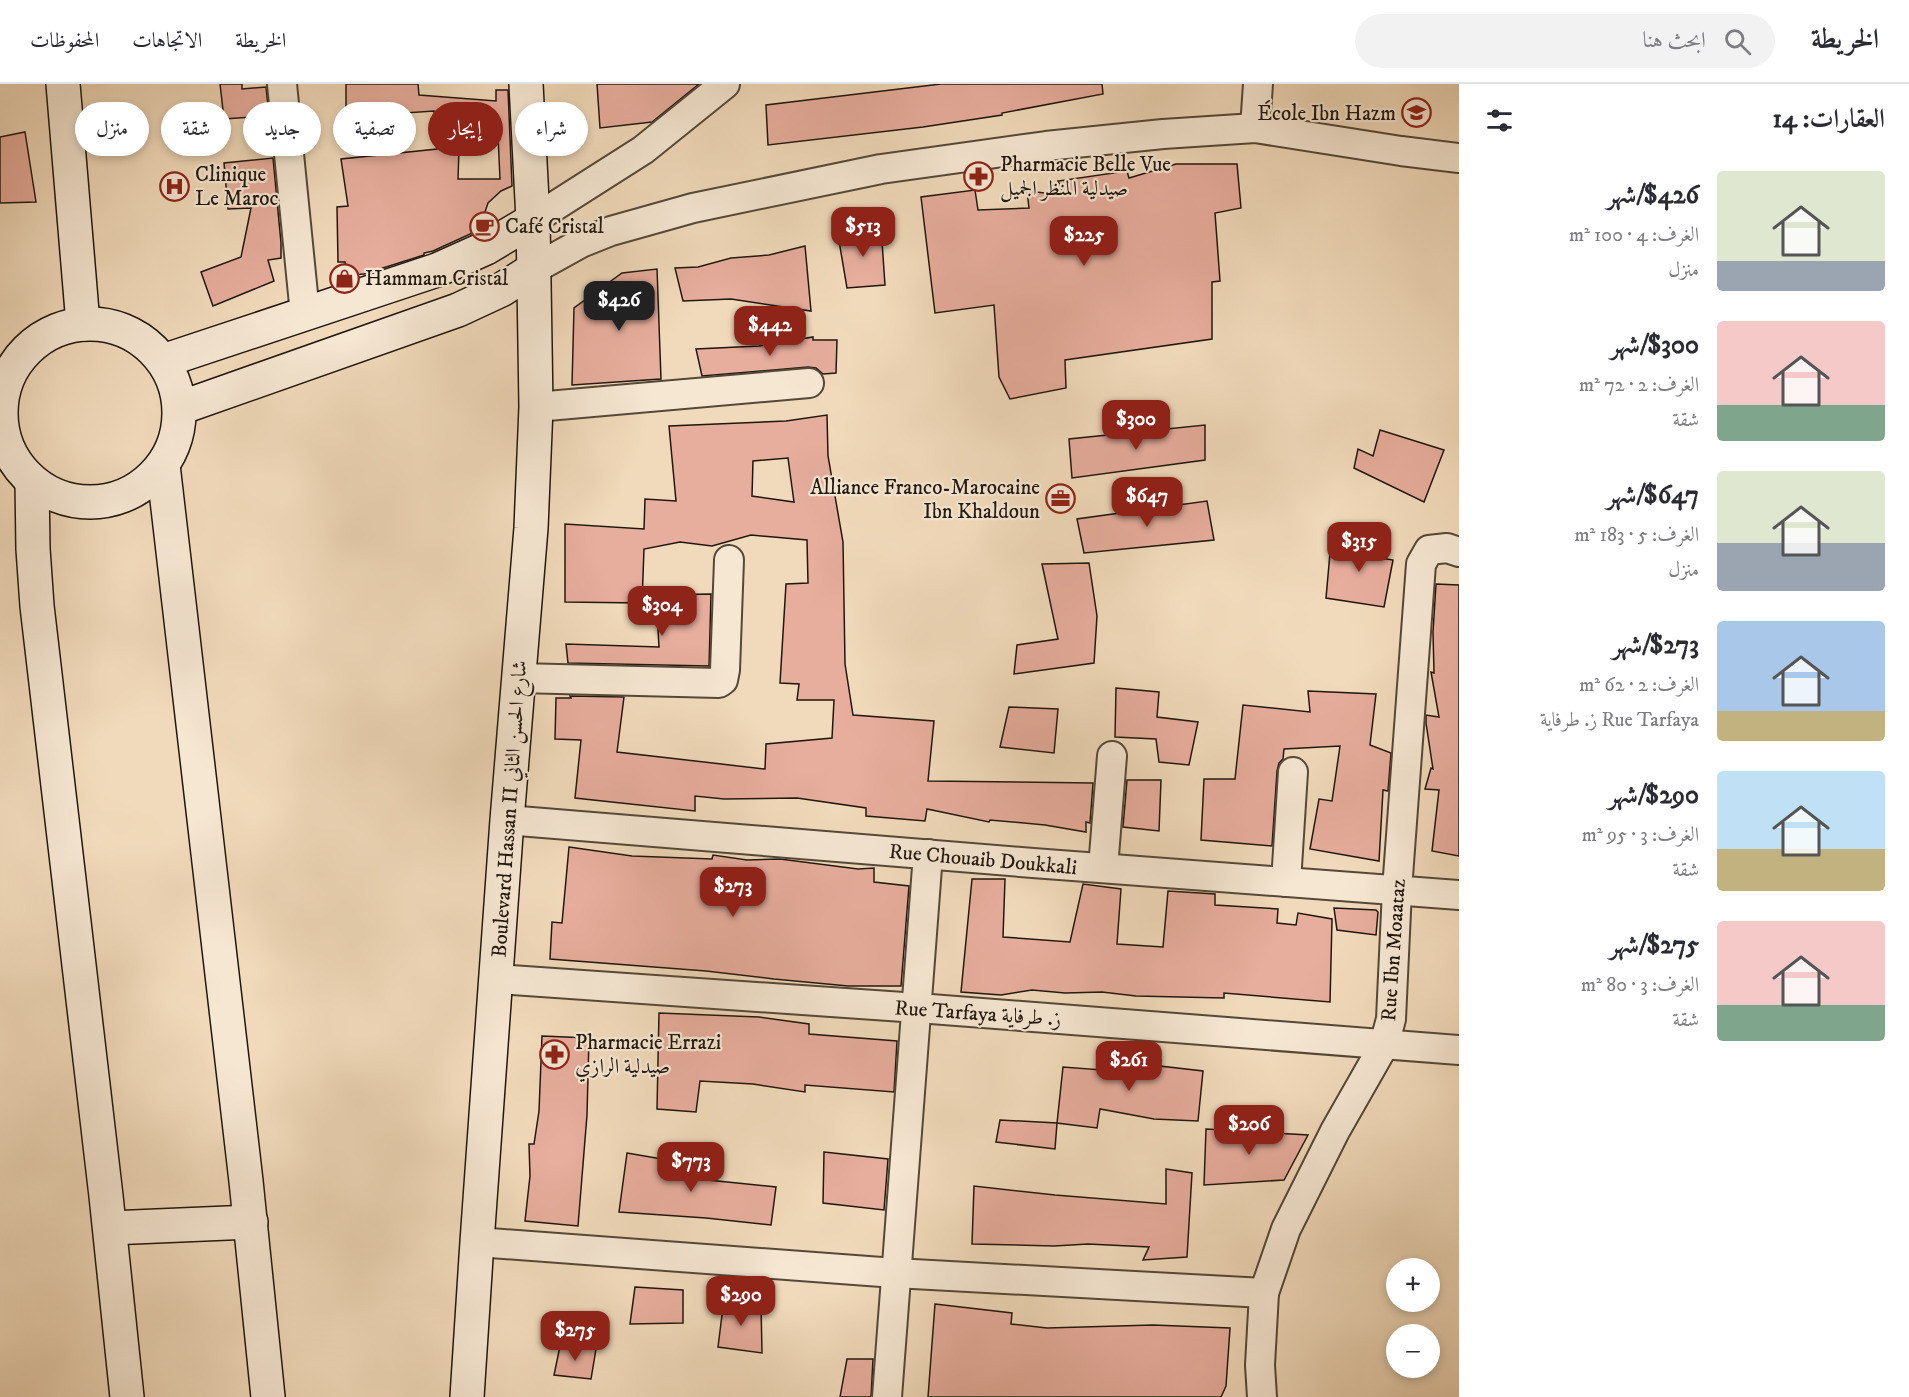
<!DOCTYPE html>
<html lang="ar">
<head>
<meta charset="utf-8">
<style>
  body { margin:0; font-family:"IM FELL DW Pica",Amiri,serif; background:#f2f2f3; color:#2b2b33; direction:rtl; height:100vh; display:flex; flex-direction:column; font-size:22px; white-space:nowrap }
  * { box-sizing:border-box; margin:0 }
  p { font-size:20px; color:#7c7c81 }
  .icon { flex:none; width:33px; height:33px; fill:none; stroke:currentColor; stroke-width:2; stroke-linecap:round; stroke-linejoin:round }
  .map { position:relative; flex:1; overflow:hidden; direction:ltr }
  .panel { display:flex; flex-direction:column; background:#fff; width:450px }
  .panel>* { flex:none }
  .hud { position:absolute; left:18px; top:18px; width:570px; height:54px; direction:rtl; display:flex; gap:12px }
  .controls { position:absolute; left:1386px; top:1174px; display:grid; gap:12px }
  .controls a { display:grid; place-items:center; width:54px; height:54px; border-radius:50%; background:#fff; box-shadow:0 3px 9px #0003; font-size:30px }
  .price { position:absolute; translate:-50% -51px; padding:0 14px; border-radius:12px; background:#8f2418; color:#fff; font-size:20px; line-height:39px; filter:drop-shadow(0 2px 3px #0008) }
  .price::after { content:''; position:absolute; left:50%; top:36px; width:18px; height:14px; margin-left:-9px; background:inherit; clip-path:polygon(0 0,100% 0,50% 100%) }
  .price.active { background:#222; color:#fff }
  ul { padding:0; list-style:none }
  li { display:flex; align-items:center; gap:18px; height:150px; padding:0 24px }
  li span { display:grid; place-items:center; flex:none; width:168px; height:120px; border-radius:6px; color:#555 }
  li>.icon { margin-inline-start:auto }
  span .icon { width:72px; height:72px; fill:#fffc; stroke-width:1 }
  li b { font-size:26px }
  h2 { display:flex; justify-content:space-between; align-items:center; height:72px; padding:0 24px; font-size:26px }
  .chip { padding:0 21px; border-radius:27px; background:#fff; box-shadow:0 3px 9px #0003; font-size:21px; line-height:54px }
  .chip.active { background:#8f2418; color:#fff }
  header { display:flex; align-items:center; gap:36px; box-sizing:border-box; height:84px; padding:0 30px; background:#fff; border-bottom:2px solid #e1e1e2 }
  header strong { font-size:28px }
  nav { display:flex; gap:33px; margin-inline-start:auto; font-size:21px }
  .search { width:420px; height:54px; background:#f2f2f3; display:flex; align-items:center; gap:15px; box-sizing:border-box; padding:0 21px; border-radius:33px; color:#7c7c81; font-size:22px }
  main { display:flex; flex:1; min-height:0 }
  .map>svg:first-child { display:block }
  .building { fill:#e7ad9d; stroke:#20170e; stroke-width:1.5; fill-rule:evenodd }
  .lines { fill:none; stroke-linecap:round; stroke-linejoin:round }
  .street-casing { stroke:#544839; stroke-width:32 }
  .secondary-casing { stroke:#20170e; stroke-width:36 }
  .street { stroke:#f6e7d3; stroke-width:28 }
  .secondary { stroke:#f6e7d3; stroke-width:33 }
  .labels { text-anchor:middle; stroke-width:4.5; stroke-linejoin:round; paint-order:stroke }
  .poi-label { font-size:21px; fill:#20170e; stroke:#f6e7d3; text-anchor:start }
  .street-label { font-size:21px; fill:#20170e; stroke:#f6e7d3 }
</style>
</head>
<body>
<header>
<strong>الخريطة</strong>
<div class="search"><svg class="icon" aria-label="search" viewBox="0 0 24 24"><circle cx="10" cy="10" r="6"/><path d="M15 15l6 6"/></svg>ابحث هنا</div>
<nav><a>الخريطة</a><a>الاتجاهات</a><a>المحفوظات</a></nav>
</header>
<main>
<section class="panel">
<h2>العقارات: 14<svg class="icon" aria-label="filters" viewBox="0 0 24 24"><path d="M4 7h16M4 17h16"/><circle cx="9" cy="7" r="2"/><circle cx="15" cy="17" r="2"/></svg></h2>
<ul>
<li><span style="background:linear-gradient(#dfe7d0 75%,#9aa5b1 0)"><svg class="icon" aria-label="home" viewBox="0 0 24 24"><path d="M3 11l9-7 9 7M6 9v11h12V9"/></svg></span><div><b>$426/شهر</b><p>الغرف: 4 · 100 m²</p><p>منزل</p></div></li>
<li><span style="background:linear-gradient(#f6c9c9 70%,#7fa58c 0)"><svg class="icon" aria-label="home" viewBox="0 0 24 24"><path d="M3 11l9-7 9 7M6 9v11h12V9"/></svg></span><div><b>$300/شهر</b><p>الغرف: 2 · 72 m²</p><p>شقة</p></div></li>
<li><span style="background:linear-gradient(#dfe7d0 60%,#9aa5b1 0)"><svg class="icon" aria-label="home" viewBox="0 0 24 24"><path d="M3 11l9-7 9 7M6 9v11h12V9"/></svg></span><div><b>$647/شهر</b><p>الغرف: 5 · 183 m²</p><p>منزل</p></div></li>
<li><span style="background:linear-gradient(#a9c7e8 75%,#c2b280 0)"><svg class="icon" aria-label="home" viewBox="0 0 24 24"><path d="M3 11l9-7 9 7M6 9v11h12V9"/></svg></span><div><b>$273/شهر</b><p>الغرف: 2 · 62 m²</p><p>Rue Tarfaya ز. طرفاية</p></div></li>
<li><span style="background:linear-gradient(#bfe0f5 65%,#c2b280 0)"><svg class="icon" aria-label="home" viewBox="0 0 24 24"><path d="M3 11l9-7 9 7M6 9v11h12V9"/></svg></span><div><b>$290/شهر</b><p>الغرف: 3 · 95 m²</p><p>شقة</p></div></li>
<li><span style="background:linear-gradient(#f6c9c9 70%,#7fa58c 0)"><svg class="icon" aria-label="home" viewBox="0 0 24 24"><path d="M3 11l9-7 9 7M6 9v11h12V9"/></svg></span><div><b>$275/شهر</b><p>الغرف: 3 · 80 m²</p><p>شقة</p></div></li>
</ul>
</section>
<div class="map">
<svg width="1459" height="1313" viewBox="0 0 1459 1313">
  <rect width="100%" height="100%" fill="#f1dabb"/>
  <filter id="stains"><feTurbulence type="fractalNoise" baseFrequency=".00333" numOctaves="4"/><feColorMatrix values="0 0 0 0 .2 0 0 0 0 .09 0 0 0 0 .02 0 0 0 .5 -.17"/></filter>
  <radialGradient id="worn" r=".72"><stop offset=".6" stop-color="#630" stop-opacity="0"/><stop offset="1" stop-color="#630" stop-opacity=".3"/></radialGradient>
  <!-- building -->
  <g class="building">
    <path d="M220,0H242V5L266,3L269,32L224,35Z"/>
    <path d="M346,0H418L419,11L496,17V6H508L512,102L501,107L488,119L479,146L433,167L424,169V171L364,190L348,191L345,178H338L337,123L348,122L341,75L437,65L434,27L346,33ZM497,30L500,95H458L460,36Z"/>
    <path d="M597,0H699L652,38L600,44Z"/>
    <path d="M941,0H1102L1103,10L1002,29V31L923,43L768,61L766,21Z"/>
    <path d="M25,48L36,118L0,119V53Z"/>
    <path d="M273,74L281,159V174L268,176L274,197L213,222L201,188L241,173L251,124L228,125L224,79Z"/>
    <path d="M1176,80H1237L1241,124L1215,129L1220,197L1212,198V255L1065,276L1066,304L1010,315L999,293L994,221L935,229L921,113L975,106L978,126L1029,124L1027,107L1064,111L1058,97L1127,87L1129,94Z"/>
    <path d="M881,143L885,201L847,204L838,151Z"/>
    <path d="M805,162L811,227L731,215L683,217L675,184L698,183L731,174L769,171Z"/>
    <path d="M657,185L661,295L572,301L574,224L622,189Z"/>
    <path d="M813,253V256H837L836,289L823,290L816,284L808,283L702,292L696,265L759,262Z"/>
    <path d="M827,331L828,372L843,458L845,580L853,631L934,637L928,697L1093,699L1090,739L1086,738V748L1045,741L990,736L989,738L927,725L925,737L866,732V724L797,714L724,715L695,712V727L575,714L581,656L555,655L556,614H571L570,612L624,613L617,668L765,685L766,660L832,654L834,616H797L799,600L780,599L786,500L808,499L807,456L751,451L712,462L680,458L644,465L642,519L565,518V440L644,445L645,415L676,417L669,342L786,337ZM788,374L794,418L752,412L753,377Z"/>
    <path d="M1205,341V376L1072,394L1069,355Z"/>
    <path d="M1380,346L1444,366L1424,418L1354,384L1358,365L1373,372Z"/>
    <path d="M1207,417L1214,456L1084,469L1077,435Z"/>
    <path d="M1341,452L1376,454L1375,473L1393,476L1384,523L1326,514L1330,469L1344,470Z"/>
    <path d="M1089,479L1097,532L1094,579L1014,590L1017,561L1058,555L1042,480Z"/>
    <path d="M1436,500L1459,501V772L1432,767L1439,706L1425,705L1431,684L1433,685L1426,639V631L1439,633L1431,588L1434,589L1433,548Z"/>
    <path d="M711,510L709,582L568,579L566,560L659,563L656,511Z"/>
    <path d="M1116,604L1159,608L1157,633L1198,638L1189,681L1159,678L1156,655L1115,653Z"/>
    <path d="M1308,607L1376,610L1370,661L1391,669L1388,707L1383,706L1379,777L1310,765L1319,715L1332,717L1340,662L1284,665L1283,675L1279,679L1277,687L1272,762L1201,756L1204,695H1235L1243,621L1310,628Z"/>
    <path d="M1009,623L1058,625L1054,669L1000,663Z"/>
    <path d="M1127,696H1161L1159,747L1123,743Z"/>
    <path d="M569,763L632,772L712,775L713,771L747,776L780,775L858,785L874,784V798L909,802L901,902H848L774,895L706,887L550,875L552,838L562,839Z"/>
    <path d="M972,795H1005L1003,853L1070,858L1083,800L1121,805L1117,860L1163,863L1168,807L1215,810V821L1278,825L1277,839L1296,841L1298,829L1332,835L1330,918L1224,909V914L1136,912L1102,908L1065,909L1032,906L1001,911L961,908Z"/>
    <path d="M1334,824L1376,826L1378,828L1376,851L1337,846Z"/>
    <path d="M659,929L759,933L809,940V950L897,957L894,1008L805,1001V1008L753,1000L700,997L696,1028L657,1025Z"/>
    <path d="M542,952L589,954L587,1031L578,1142L525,1137L530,1092L529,1060H534L539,1027Z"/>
    <path d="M1102,973L1161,976L1160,982L1203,987L1198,1037L1154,1035L1100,1025L1097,1044L1057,1039L1063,983L1102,986Z"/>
    <path d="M1000,1036L1057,1039L1055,1065L996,1058Z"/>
    <path d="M1206,1045L1308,1051L1284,1096L1204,1101Z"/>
    <path d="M824,1068L888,1075L884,1126L823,1119Z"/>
    <path d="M627,1069L708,1083V1096L776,1103L771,1141L706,1134L619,1128Z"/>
    <path d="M1166,1085L1192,1089L1187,1173L1143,1176L1149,1163L1088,1160L1054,1162L972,1160L974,1102L1055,1111L1166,1120Z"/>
    <path d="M635,1203L683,1206V1239L630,1240Z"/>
    <path d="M724,1215L761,1221L762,1269L718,1263Z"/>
    <path d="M935,1220L1012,1229L1011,1240L1047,1244L1153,1241L1230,1244L1226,1302L1221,1313H928Z"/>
    <path d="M560,1262L596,1265L591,1295L554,1291Z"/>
    <path d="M847,1275H873L871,1313H840Z"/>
  </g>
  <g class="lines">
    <defs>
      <g id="street">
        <path d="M282,0L305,230"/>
        <path d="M1255,44L1258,0"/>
        <path d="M533,136L643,66L725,0"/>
        <path d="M534,185L581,159L611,147L693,124L881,85L1046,62L1163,50L1255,44L1401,67L1459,74"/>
        <path d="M536,323L809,299"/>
        <path d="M518,594L719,599L723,596L725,586L729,476"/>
        <path d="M507,736L1033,779L1459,811"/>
        <path d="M1103,784L1112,672"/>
        <path d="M1286,798L1293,688"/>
        <path d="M496,895L918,924L1459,966"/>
        <path d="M477,1158L895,1189L1264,1209"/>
        <path d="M887,1313L928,770"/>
        <path d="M1262,1313L1260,1281L1264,1209L1286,1145L1335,1047L1384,961L1391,935L1397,806L1421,480L1429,466L1447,464L1459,468"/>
      </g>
      <g id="secondary">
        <path d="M63,0L83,240"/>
        <circle cx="90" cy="329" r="89"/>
        <path d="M163,277L437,186L486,164L533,136"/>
        <path d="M180,324L458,226L501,206L534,185"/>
        <path d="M163,381L246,1097L268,1313"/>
        <path d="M32,398L33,465L37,522L106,1112L127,1313"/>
        <path d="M110,1144L251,1138"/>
        <path d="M467,1313L477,1158L507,736L531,444L536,323L533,136L526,0"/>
      </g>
    </defs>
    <!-- street casing -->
    <use href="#street" class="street-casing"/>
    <!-- secondary casing -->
    <use href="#secondary" class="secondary-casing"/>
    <!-- street -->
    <use href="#street" class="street"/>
    <!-- secondary -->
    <use href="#secondary" class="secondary"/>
  </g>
  <!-- icons -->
  <defs>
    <symbol id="school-ring" viewBox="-11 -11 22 22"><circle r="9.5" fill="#f6e7d3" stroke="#8f2418" stroke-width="1.5"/><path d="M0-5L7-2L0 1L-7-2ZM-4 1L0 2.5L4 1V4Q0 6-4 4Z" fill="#8f2418"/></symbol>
    <symbol id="pharmacy-ring" viewBox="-11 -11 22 22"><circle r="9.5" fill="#f6e7d3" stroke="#8f2418" stroke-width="1.5"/><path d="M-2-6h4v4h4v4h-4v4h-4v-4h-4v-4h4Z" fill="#8f2418"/></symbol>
    <symbol id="hospital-ring" viewBox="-11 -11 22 22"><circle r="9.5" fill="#f6e7d3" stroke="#8f2418" stroke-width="1.5"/><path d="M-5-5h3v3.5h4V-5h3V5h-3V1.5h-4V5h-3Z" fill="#8f2418"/></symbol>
    <symbol id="cafe-ring" viewBox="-11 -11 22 22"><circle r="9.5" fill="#f6e7d3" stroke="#8f2418" stroke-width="1.5"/><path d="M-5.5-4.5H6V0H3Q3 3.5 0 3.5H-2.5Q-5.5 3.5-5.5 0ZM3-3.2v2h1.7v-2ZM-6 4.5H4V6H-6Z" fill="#8f2418"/></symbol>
    <symbol id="shop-ring" viewBox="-11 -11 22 22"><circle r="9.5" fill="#f6e7d3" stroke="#8f2418" stroke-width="1.5"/><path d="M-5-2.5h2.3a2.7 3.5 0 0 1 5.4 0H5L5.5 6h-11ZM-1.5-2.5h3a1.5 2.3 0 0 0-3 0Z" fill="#8f2418"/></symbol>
    <symbol id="office-ring" viewBox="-11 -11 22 22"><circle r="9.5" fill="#f6e7d3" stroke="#8f2418" stroke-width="1.5"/><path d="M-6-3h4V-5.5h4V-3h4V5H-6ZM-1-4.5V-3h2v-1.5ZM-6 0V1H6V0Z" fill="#8f2418"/></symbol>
  </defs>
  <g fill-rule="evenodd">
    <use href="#school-ring" x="1400" y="12" width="33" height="33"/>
    <use href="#pharmacy-ring" x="962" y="76" width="33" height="33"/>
    <use href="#hospital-ring" x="158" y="86" width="33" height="33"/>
    <use href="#cafe-ring" x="468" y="126" width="33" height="33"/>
    <use href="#shop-ring" x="328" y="178" width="33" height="33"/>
    <use href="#office-ring" x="1044" y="398" width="33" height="33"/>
    <use href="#pharmacy-ring" x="538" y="954" width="33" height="33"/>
  </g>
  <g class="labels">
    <!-- poi labels -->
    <g class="poi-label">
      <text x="1396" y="36" text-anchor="end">École Ibn Hazm</text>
      <text x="1000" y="87">Pharmacie Belle Vue<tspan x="1000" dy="24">صيدلية المنظر الجميل</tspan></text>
      <text x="195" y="97">Clinique<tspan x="195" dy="24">Le Maroc</tspan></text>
      <text x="505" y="149">Café Cristal</text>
      <text x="365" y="201">Hammam Cristal</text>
      <text x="1040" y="410" text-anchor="end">Alliance Franco-Marocaine<tspan x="1040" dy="24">Ibn Khaldoun</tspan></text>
      <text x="575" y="965">Pharmacie Errazi<tspan x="575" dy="24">صيدلية الرازي</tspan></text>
    </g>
    <!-- street labels -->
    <g class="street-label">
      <text transform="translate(509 725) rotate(-86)" y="7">Boulevard Hassan II شارع الحسن الثاني</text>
      <text transform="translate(983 775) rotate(5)" y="7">Rue Chouaib Doukkali</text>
      <text transform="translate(1393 866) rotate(-86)" y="7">Rue Ibn Moaataz</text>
      <text transform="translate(978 929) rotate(4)" y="7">Rue Tarfaya ز. طرفاية</text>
    </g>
  </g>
  <rect width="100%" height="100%" filter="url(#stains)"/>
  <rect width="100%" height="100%" fill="url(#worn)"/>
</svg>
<div class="controls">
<a>+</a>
<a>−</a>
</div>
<b class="price" style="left:863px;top:174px">$513</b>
<b class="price" style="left:1084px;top:183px">$225</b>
<b class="price active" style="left:619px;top:248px">$426</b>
<b class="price" style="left:770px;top:273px">$442</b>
<b class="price" style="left:1136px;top:367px">$300</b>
<b class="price" style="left:1147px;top:444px">$647</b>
<b class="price" style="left:1359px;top:489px">$315</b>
<b class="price" style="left:662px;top:553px">$304</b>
<b class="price" style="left:733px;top:834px">$273</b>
<b class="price" style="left:1129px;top:1008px">$261</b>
<b class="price" style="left:1249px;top:1072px">$206</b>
<b class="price" style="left:691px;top:1109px">$773</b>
<b class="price" style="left:741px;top:1243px">$290</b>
<b class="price" style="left:575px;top:1278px">$275</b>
<div class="hud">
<a class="chip">شراء</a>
<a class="chip active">إيجار</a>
<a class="chip">تصفية</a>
<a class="chip">جديد</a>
<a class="chip">شقة</a>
<a class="chip">منزل</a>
</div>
</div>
</main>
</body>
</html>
